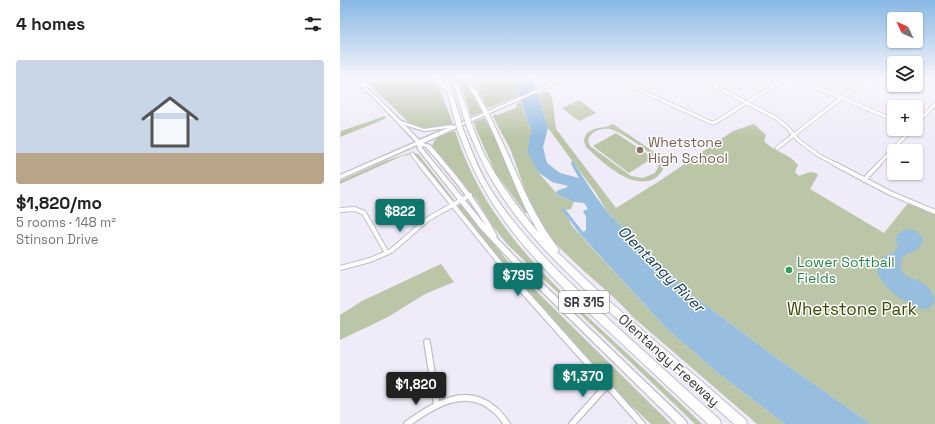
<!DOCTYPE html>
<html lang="en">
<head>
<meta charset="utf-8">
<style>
  body { margin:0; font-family:"Space Grotesk",sans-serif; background:#f2f2f2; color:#202124; height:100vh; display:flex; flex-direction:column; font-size:15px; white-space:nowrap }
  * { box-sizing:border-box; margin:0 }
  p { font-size:13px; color:#757577 }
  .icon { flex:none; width:22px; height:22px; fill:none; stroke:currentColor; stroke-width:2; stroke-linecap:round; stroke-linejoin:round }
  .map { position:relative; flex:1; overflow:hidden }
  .panel { display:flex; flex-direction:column; background:#fff; width:340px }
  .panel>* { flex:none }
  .needle { width:26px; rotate:314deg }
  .buttons { position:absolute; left:547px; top:12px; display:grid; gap:8px }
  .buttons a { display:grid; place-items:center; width:36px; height:36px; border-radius:4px; background:#fff; box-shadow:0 1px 3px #0004; font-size:20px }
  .price { position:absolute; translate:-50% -34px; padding:0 9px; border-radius:4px; background:#0f766e; color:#fff; font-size:13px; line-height:26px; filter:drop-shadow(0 1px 2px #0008) }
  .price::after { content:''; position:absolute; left:50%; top:24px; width:12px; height:9px; margin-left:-6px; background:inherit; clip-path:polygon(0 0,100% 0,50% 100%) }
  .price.selected { background:#222; color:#fff }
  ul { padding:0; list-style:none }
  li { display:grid; align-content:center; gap:8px; height:212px; padding:0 16px }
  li+li { border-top:1px solid #e0e0e0 }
  li span { display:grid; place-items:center; height:124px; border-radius:4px; color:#555 }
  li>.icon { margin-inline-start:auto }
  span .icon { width:72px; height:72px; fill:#fffc; stroke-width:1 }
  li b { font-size:17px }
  h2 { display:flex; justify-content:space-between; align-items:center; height:48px; padding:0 16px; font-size:17px }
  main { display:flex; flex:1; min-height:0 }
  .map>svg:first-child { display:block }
  .green { fill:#bac6a7; fill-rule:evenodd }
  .water { fill:#97bddf }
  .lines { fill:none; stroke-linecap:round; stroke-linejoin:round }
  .street-far2-casing { stroke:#c1bdca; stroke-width:4.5 }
  .street-far1-casing { stroke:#c1bdca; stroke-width:6 }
  .street-casing { stroke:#c1bdca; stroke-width:8 }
  .secondary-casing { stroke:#c1bdca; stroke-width:2.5 }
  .highway-casing { stroke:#c1bdca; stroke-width:2 }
  .street-far2 { stroke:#fff; stroke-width:3 }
  .street-far1 { stroke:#fff; stroke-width:4 }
  .street { stroke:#fff; stroke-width:5.5 }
  .secondary { fill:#fff; fill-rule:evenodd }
  .highway { fill:#fff; fill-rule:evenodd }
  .highway-bridge-casing { stroke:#c1bdca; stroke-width:7; stroke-linecap:butt }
  .highway-bridge { stroke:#fff; stroke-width:5.5 }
  .education-dot { fill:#8d6e63; stroke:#fff; stroke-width:1.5 }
  .leisure-dot { fill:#2e9e5b; stroke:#fff; stroke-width:1.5 }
  .labels { text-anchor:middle; stroke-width:3; stroke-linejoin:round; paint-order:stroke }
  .shield { fill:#fff; stroke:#747376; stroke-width:1 }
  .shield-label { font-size:13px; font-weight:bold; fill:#39373c }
  .education-label { font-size:14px; fill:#785e54; stroke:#fff; text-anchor:start }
  .leisure-label { font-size:14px; fill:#27864d; stroke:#fff; text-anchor:start }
  .street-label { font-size:14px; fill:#39373c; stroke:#fff }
  .water-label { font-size:15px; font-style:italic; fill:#0b3658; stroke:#fff }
  .near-park-label { font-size:17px; fill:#384900; stroke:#fff }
</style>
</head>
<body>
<main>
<section class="panel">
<h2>4 homes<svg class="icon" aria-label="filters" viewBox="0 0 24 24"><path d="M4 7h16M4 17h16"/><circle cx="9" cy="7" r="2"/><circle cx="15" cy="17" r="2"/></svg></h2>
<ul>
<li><span style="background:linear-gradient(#c9d6e8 75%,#b9a48a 0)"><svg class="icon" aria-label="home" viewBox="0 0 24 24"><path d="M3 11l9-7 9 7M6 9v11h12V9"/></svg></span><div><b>$1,820/mo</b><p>5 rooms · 148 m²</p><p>Stinson Drive</p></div></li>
</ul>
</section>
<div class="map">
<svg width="595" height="424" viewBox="0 0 595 424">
  <rect width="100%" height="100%" fill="#efebf9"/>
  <!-- green -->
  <g class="green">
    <path d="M28,79H96L113,124L89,129L80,128L71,125L51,105L28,84Z"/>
    <path d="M119,79H124L143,110L142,112L131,116Z"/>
    <path d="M128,79H174L179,96L151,107H145L142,96Z"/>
    <path d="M207,91L212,97L216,129L276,208L321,180L393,131L414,124L426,135L424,141C434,152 449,153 458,165L455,172L459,176L470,172L476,173L478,175L470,189L544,233L568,203L595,215V424H531L438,359L352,295L268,213L256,193L208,128L198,94Z"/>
    <path d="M239,100L256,113L239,121L222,108Z"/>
    <path d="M181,102L191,130L188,147L198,172L218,195L234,202L231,209L226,210L223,207L232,226L326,328L378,373L445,424H417L294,318C265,285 226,261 201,225C187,202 181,176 171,151C166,139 158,128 153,116L154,114L158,115L176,108L177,104Z"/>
    <path d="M45,116L46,118L40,121L0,137L1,131Z"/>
    <path d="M144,118L156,138L187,213H185L155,172L136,129L134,122Z"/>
    <path d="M273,124L330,163L326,165L324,164C324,170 320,175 314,179C291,190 262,162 246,147L244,141C246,125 263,130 273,124ZM270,129C280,131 317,155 319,165L315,173L303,178L291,176L250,146L248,141C250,131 261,128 270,129Z"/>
    <path d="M115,131C143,219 201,273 267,335C299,364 331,394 362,424H355L167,244L152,225L137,200L92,146C93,138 106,133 115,131Z"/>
    <path d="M276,133L313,158L289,173L253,146Z"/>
    <path d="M73,152L79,155L114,200H111L72,154L62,156L0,184V181L45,161Z"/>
    <path d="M120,204L123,205L174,269L331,424H311L268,384L174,276L117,207Z"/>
    <path d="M101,264L114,282L85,294L48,317L0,340V315L22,301Z"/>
  </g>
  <!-- water -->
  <g class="water">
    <path d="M174,79H193L208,128L203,147L207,163L220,173L239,178L231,164L232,160L254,194L268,213L352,295L438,359L531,424H445L378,373L326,328L240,234L222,210L223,207L226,210L243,232L246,230V217L243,211L248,209L244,203L234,202L218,195L216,192C219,188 225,190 228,186L212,182L198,172L188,153V147L191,130Z"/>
    <path d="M565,229C573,229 580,232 583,240C581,252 569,251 562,258C556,280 576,276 587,286C591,290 593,294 595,300C593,304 591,308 587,309C573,313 506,265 554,253L558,246L556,240L557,235Z"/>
  </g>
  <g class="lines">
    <defs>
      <g id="street-far2">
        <path d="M203,79L210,85"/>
        <path d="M286,79L282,82L372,123L376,122L444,79"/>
        <path d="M361,79L436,118L447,127L458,140L478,155L497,165"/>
        <path d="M369,79H371"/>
        <path d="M376,79L375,83L377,87"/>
        <path d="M457,79L554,120"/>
        <path d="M576,124L595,104"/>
        <path d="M437,148L526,79"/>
        <path d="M72,154L81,165"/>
        <path d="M538,165L572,129"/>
      </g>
      <g id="street-far1">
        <path d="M80,164L171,277"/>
        <path d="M495,164L550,193L595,212"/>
        <path d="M524,180L539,164"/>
        <path d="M0,210L15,209L24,213L47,253"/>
        <path d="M0,268L30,260L51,251L88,219L130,195"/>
      </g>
      <g id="street">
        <path d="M170,276L302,424"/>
        <path d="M87,342L97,405"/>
        <path d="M67,424C93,405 127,384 155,410C160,414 163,419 167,424"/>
        <path d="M232,424L268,384"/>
      </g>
      <g id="secondary">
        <path d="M6,79H11L0,83V81Z"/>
        <path d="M12,79H16L37,97L61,121L84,129L112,125L114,126L221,79H226L83,143L90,145C115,174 139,202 157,236L156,237L179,261L346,421L347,424H337L175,265L141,229L78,149L77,145L0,179V175L76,142L35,99ZM65,125L84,131L108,128L79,140ZM82,146L86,147C108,172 129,197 146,226L82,148Z"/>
      </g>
      <g id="highway">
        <path d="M24,79H28L24,87H20V86Z"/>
        <path d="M98,79H102L106,86L104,79H108L121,121L120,122H116L115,121L107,91L101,87Z"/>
        <path d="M112,79H116L130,118L129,119L127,120L124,118Z"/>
        <path d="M123,79H127C140,94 148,111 156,129C177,171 189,210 218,248L219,250L217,252L269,301L406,420L407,424H394C354,388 314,353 275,317C231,277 186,236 155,185C143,166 135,146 126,125L127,124L129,123L132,125C136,135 140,146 145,156C160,184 179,209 199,233C172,188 160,138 133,94C130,89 126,84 123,79Z"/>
        <path d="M120,127L123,129C131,149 138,169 149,187C183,241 230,283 276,326C311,357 345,389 380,420L381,424H368C333,392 299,359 264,327C219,285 173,241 143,187C132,168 125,149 117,129Z"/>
      </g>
    </defs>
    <!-- street-far2 casing -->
    <use href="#street-far2" class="street-far2-casing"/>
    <!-- street-far1 casing -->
    <use href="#street-far1" class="street-far1-casing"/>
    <!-- street casing -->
    <use href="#street" class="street-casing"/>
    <!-- secondary casing -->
    <use href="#secondary" class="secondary-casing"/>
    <!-- highway casing -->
    <use href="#highway" class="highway-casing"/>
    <!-- street-far2 -->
    <use href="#street-far2" class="street-far2"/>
    <!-- street-far1 -->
    <use href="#street-far1" class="street-far1"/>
    <!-- street -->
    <use href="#street" class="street"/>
    <!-- secondary -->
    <use href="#secondary" class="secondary"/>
    <!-- highway -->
    <use href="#highway" class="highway"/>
    <defs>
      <g id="highway-bridge">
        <path d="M127,118L129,125"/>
        <path d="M118,121L120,129"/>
      </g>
    </defs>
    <!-- highway-bridge casing -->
    <use href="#highway-bridge" class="highway-bridge-casing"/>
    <!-- highway-bridge -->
    <use href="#highway-bridge" class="highway-bridge"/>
  </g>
  <!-- sky -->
  <linearGradient id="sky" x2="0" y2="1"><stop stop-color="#87b8e4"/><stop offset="0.57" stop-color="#f8f6fc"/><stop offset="1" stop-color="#f8f6fc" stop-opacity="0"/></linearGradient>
  <rect width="595" height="138" fill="url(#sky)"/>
  <!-- markers -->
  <circle class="education-dot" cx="300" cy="150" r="4"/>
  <circle class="leisure-dot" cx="449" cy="270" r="4"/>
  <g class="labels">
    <!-- shield labels -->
    <rect class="shield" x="219" y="291" width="50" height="22" rx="3"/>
    <g class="shield-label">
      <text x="244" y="307">SR 315</text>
    </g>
    <!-- education labels -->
    <g class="education-label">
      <text x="308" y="147">Whetstone<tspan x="308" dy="16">High School</tspan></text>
    </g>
    <!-- leisure labels -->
    <g class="leisure-label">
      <text x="457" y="267">Lower Softball<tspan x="457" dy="16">Fields</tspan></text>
    </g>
    <!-- street labels -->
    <g class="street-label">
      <text transform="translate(329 360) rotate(42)" y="5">Olentangy Freeway</text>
    </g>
    <!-- water labels -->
    <g class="water-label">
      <text transform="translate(321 269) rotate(45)" y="5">Olentangy River</text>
    </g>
    <!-- near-park labels -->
    <g class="near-park-label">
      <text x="512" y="315">Whetstone Park</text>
    </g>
  </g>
</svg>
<div class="buttons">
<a><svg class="needle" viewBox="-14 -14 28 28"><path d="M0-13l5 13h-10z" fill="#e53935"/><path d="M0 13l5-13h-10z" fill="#757577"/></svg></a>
<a><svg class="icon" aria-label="layers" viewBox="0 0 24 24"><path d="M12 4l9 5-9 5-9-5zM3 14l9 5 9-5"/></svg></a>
<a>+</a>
<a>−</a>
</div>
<b class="price" style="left:60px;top:233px">$822</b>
<b class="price" style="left:178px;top:297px">$795</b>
<b class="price" style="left:243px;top:398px">$1,370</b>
<b class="price selected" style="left:76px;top:406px">$1,820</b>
</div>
</main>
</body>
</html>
